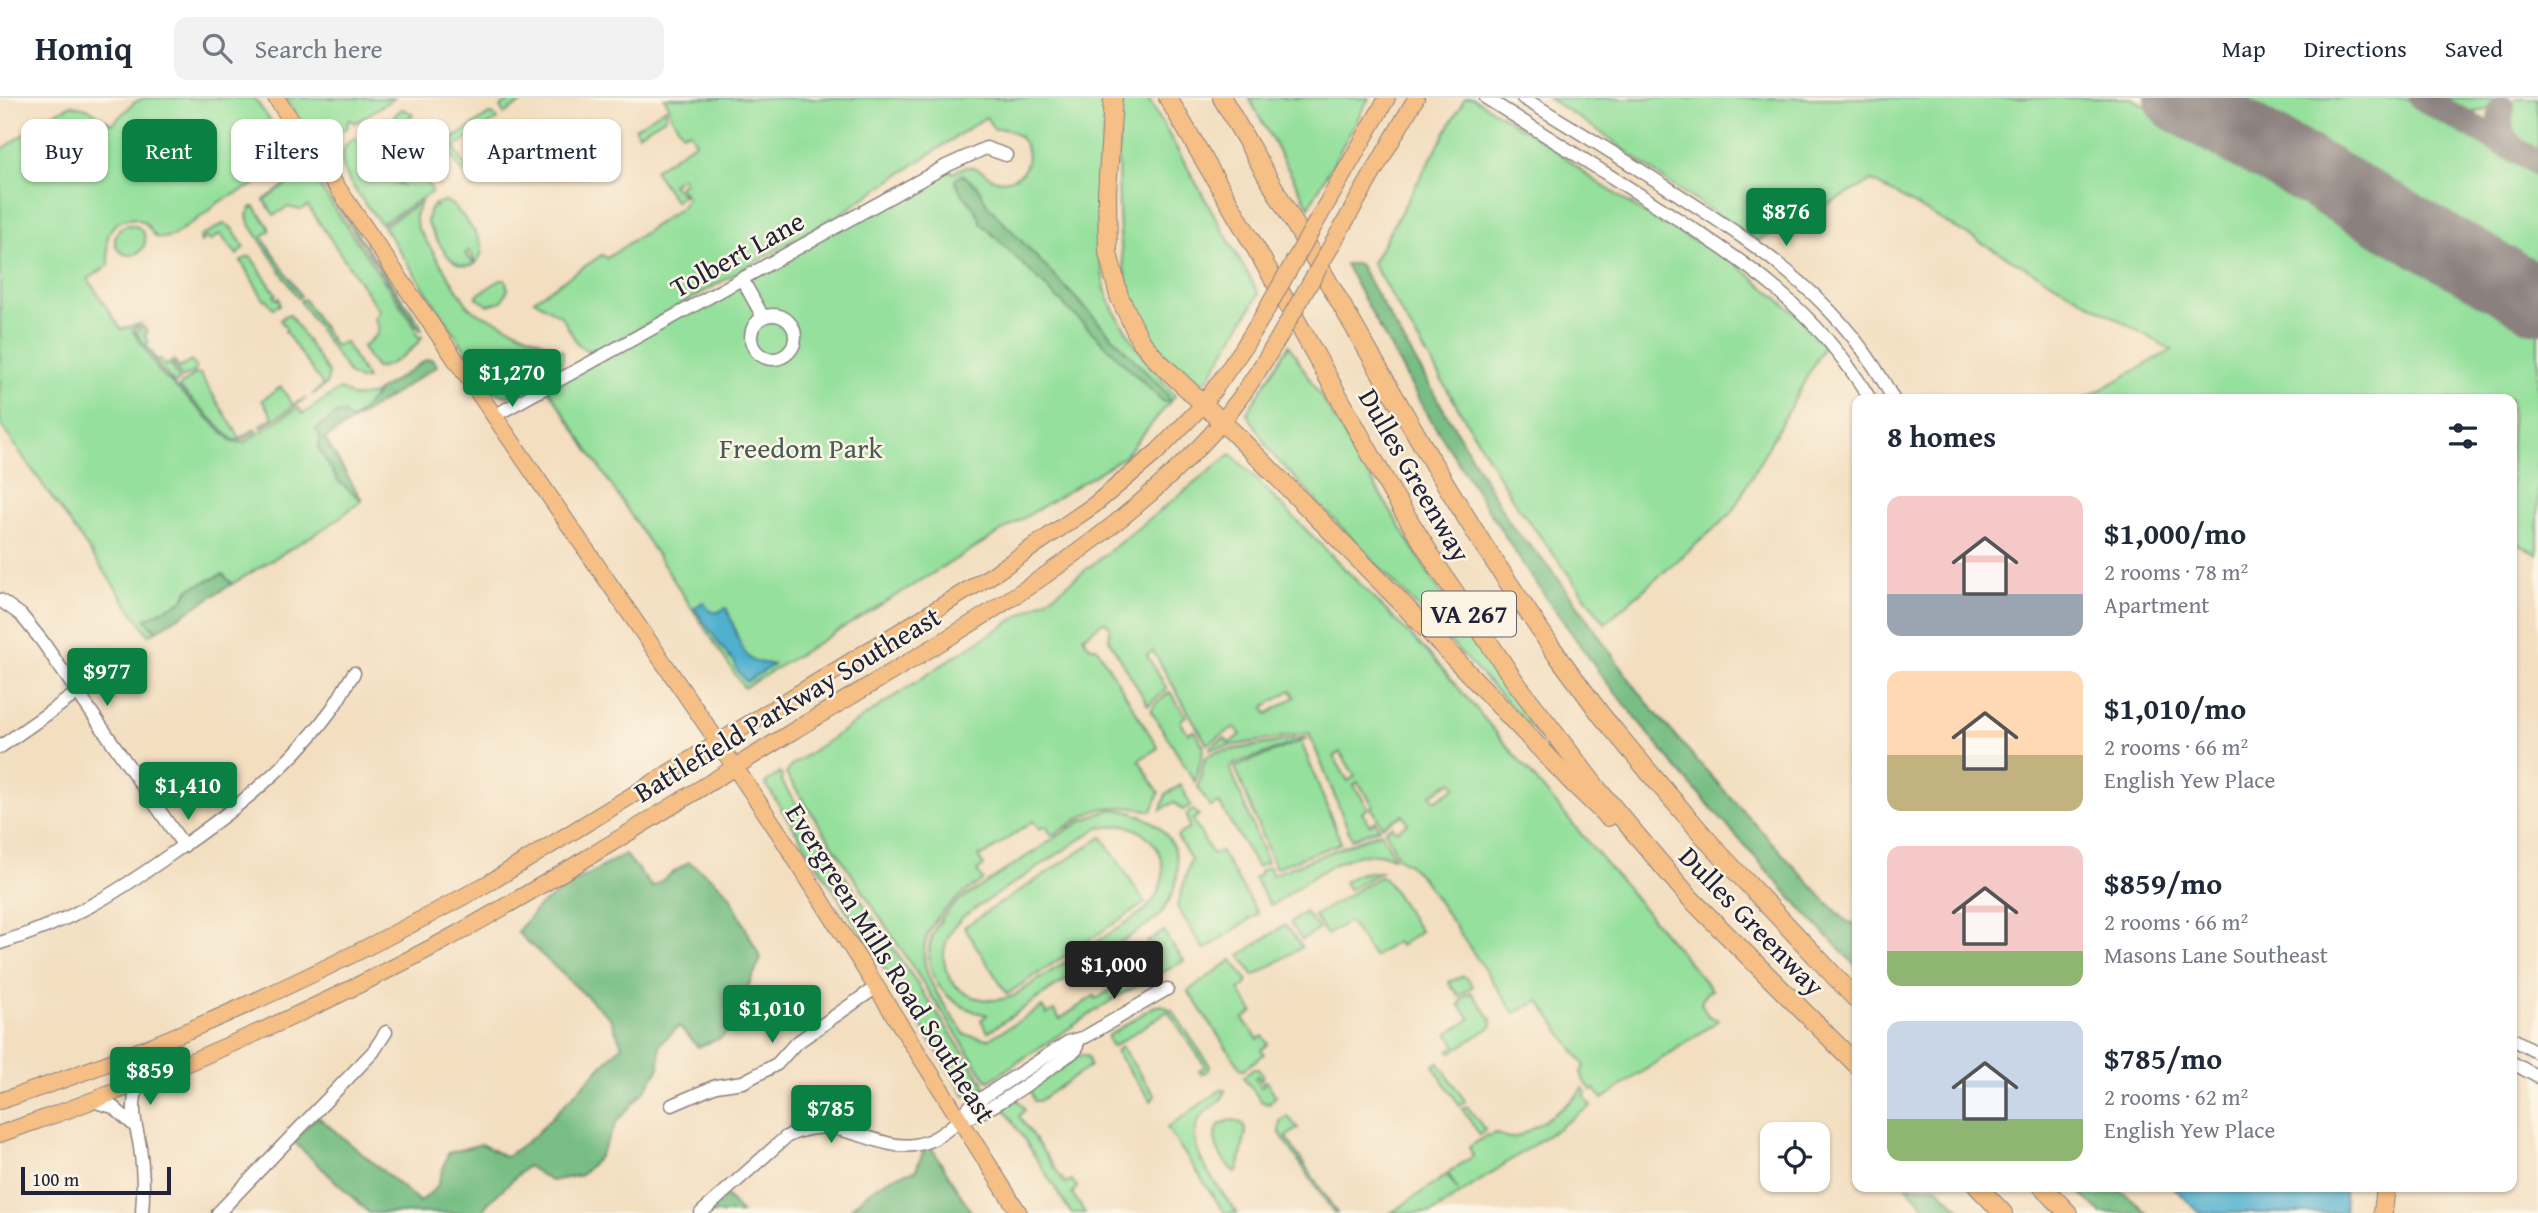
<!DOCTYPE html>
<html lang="en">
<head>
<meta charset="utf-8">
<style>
  body { margin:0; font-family:"Gentium Book Plus",serif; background:#f2f2f3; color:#1f2937; height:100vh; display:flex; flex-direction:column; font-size:26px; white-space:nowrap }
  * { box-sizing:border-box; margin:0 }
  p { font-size:23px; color:#747a83 }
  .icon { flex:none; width:38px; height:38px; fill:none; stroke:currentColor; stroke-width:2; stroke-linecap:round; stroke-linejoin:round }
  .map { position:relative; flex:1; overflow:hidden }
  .drawer { position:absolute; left:1852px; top:296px; width:665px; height:798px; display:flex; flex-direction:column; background:#fff; border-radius:14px; box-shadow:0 2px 5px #0004 }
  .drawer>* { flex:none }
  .banner { position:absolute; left:21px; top:21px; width:665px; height:63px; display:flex; gap:14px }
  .controls { position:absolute; left:1760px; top:1024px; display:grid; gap:14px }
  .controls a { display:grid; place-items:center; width:70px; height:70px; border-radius:14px; background:#fff; box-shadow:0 2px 5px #0004; font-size:35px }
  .scale { position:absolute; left:21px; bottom:18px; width:150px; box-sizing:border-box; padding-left:7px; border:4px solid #22223b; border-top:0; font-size:19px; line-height:24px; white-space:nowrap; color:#22223b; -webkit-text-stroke:5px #fcf5e5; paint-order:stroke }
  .price { position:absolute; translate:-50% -60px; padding:0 16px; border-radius:7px; background:#0b8043; color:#fff; font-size:23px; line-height:46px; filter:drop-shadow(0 2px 4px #0008) }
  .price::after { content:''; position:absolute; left:50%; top:42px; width:21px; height:16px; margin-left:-10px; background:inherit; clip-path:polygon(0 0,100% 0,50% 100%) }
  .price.active { background:#222; color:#fff }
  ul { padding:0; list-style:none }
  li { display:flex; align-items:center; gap:21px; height:175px; padding:0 35px }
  li span { display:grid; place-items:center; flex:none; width:196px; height:140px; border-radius:14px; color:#555 }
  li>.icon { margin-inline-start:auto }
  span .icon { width:84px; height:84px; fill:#fffc; stroke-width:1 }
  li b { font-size:30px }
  h2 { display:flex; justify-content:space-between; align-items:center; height:84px; padding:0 35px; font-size:30px }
  .pill { padding:0 24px; border-radius:14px; background:#fff; box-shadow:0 2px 5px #0004; font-size:24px; line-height:63px }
  .pill.active { background:#0b8043; color:#fff }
  header { display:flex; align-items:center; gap:42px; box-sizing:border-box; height:98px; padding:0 35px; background:#fff; border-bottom:2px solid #e0e1e3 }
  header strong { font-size:33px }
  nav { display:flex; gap:38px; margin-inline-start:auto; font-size:24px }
  .search { width:490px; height:63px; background:#f2f2f3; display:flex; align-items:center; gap:18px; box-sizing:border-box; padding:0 24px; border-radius:14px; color:#747a83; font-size:26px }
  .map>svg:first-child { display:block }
  .green { fill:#95e09c; stroke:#5c816c; stroke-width:2; fill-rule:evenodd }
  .forest { fill:#78be84; stroke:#4d7060; stroke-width:2 }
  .water { fill:#50b0cf; stroke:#396985; stroke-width:2 }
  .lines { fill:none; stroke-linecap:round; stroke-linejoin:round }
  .taxiway { stroke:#8a807e; stroke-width:26 }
  .runway { stroke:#8a807e; stroke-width:68 }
  .minor-casing { stroke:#8a807e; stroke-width:15 }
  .major-casing { stroke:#8a807e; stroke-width:18 }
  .highway-casing { stroke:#8a807e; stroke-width:20 }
  .minor { stroke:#fff; stroke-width:12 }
  .major { stroke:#f5bf86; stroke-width:16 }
  .highway { stroke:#f5bf86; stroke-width:18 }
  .major-bridge-casing { stroke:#8a807e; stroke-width:18; stroke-linecap:butt }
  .major-bridge { stroke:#f5bf86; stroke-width:16 }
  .labels { text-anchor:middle; stroke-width:5; stroke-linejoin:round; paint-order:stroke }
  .shield { fill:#fcf5e5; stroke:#63616e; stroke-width:2 }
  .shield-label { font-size:26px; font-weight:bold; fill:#22223b }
  .street-label { font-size:28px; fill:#22223b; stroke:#fcf5e5 }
  .park-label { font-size:28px; fill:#445b58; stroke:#fcf5e5 }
</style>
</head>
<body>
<header>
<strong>Homiq</strong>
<div class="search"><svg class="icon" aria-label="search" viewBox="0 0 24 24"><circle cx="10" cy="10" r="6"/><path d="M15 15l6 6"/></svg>Search here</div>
<nav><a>Map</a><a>Directions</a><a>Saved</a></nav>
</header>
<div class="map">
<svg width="2538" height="1115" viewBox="0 0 2538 1115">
  <rect width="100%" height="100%" fill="#fcf5e5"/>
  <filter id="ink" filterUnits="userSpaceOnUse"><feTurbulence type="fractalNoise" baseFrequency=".0143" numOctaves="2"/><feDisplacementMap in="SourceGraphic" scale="14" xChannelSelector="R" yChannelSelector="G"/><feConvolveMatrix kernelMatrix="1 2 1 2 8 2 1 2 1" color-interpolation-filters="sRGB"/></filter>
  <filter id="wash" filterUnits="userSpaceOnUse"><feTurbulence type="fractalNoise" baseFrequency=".00686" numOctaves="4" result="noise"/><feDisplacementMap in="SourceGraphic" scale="28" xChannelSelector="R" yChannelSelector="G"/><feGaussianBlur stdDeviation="1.57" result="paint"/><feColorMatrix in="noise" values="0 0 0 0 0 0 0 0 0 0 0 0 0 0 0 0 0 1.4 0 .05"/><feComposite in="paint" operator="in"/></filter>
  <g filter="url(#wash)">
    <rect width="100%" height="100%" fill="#f3dec0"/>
    <!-- green -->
    <g class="green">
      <path d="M144,0H254L290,50V60L286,66L256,86L217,105L209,113L174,137L164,140L156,139C152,135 149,129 145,125C132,115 112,123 108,138C106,147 108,158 109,167L88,181L121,231L140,226L133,233L159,273L233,344L244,345L298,309L303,316L340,291L354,299L377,296L366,310L351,322L342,315L316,331L321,340L318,350L339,383L362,402L333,425L232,486L223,476L189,491L183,503L146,521L156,533L149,537L0,326V53L52,16L72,7L87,10L112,26L135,4Z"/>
      <path d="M285,0H394L355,25L351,22L347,24L348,29C311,52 306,29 285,0Z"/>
      <path d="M514,0H528L504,16L500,9Z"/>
      <path d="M664,0H1104L1098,146L1105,191L1113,211L1137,250L1175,298L1124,359L744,590L547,289L946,68L953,75C983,56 984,88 1008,82C1042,73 1029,27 994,31L986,19L840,116L626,238L601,251L586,252L577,245L562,219L534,202L602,157L607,160L682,109L687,100L679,88L685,84L682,80L672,86L683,97L675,103L654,72L696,44L689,33L683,36L670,16L669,8Z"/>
      <path d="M1118,0H1148L1259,196L1208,281L1197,286C1182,272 1162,258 1150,241C1108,182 1121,71 1118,0Z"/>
      <path d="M1249,0H1369L1309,109Z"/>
      <path d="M1465,0H1473L1553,49L1588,78L1661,126L1729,160L1801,220L1824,248L1731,416L1605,525L1513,402L1372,165Z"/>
      <path d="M1548,0H2131L2538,228V456L2511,442V301H2084L2172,252L1872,83L1758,143L1670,86L1602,35Z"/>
      <path d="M2223,0H2406L2538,74V177Z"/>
      <path d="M2440,0H2499C2478,24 2463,13 2440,0Z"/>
      <path d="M2516,0H2538V55C2516,43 2497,24 2516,0Z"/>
      <path d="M666,10V19L638,36L635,30Z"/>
      <path d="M402,11L409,14L413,17L397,28L394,18Z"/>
      <path d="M489,16L494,17L497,21L454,50L472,78L467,80L444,47Z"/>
      <path d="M382,25L387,29L424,83L431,90L432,94L381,126C366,105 321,61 354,40L359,42L384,80L404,88L385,74L363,40L362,34L373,27Z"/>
      <path d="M310,75L309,80L316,83L414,227L417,238L422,239C417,250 387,271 376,270L362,250L378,235V227L374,220L380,214L308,108L301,112L288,109L274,117L264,102L301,76Z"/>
      <path d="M317,77L419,225L422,232H420Z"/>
      <path d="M445,103C455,105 480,139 482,149C483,155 480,160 476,165L469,153L465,156L475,166C451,176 437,141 427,124L429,113L434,107L437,110L435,106Z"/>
      <path d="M421,104L415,117L417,129L468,208L476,214L563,253C565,280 532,287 512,297L505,298L492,292L383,128Z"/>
      <path d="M252,109H255L269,129V133L262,139L301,198L298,200L249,125L247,117Z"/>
      <path d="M223,126L231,129L244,149L237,157L220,136L210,143L207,139L201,144L200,139Z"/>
      <circle cx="130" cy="142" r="15"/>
      <path d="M248,159H251L276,196L274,198L276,201L279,200L280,207L273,210L266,201L264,202L241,163Z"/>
      <path d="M502,181H505L508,191L502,203L488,207L477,200V197Z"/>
      <path d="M304,201L335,248L345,244L367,281L359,282L350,277L300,203Z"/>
      <path d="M286,217H290L329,276L326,287L312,297L323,287L285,233L287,232L280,222Z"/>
      <path d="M142,228L148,234L144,236L149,244L146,246L157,262L160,261L165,268L170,265L180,283L174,285L161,271L136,234Z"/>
      <path d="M1289,247L1440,494L1557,657L1272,356L1247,315Z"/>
      <path d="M174,262L179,270L191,263L196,269L194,274L182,280L172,264Z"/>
      <path d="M195,276H200L240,340L255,331L256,334L242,342H233L179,289Z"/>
      <path d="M281,289L293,307L306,300L261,330L260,328L273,319L262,302Z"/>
      <path d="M1231,356L1436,563L1712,892L1706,895L1701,905L1708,918L1719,922L1602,1001L1595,991L1592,992L1584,983L1581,974L1585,968L1539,903L1514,915L1423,781L1409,766L1398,760L1385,732L1392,728L1396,733L1408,725L1403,717L1382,728L1371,709L1373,707L1358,684L1354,687L1368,710L1362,715L1370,727L1375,723L1379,730L1352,741L1309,635L1210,651L1211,648L1225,640L1229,645L1241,637L1235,629L1207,646L1153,553L1147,557L1167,591L1148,607L1109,542L1110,529L1105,523L1083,539L1089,548L1097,550L1158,650L1139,662L1159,695L1152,713C1102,703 1093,711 1052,738L1046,728L1039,731L1033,723L984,757L978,758L984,768L977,773L983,782C949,805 908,834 930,882C938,901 954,919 965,937L989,941L1042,909L1047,916L1054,912L1060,921L1094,898L1096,901L1117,888L1116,885L1150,862L1144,853L1150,849L1147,844L1164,833L1169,843L1184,863L1118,898L989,983L986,981L786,676L792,667L955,558L1058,494ZM1291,592L1295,599L1267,616L1264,609ZM1340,654L1355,678L1348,683L1334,659ZM1452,683L1456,689L1435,703L1430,697Z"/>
      <path d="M1170,594L1186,618L1180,623L1188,635L1194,632L1204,649L1195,684L1151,613L1155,606Z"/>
      <path d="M1301,640H1308L1234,666L1230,670L1267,765L1257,769L1219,705L1210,709L1198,689L1205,660L1213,655Z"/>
      <path d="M1301,643L1341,745L1275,770L1235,669Z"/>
      <path d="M780,675L782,678L781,683L983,984L985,990L966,998L765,685Z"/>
      <path d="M1181,687L1191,708L1182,712L1174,704L1161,712L1166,696Z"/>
      <path d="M1112,711C1175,716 1198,772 1157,820L988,934L981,922L987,917C926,904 908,845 957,804L1081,723ZM1125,727C1168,741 1175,783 1144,813L1013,898C956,918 919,858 964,818L1090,735L1099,730Z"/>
      <path d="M1193,712L1199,717L1193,722L1212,756L1221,754L1258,816L1204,852L1177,809L1191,761L1177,738L1189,730L1187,716Z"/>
      <path d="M1381,734L1394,759C1347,745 1308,784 1271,808L1254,780L1260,777V773L1269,769L1272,777Z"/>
      <path d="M1102,739L1145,805L1007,896L964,829Z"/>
      <path d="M1370,774H1380L1349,792L1344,784L1358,776Z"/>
      <path d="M1379,779L1385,780L1420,833L1400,848L1396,844L1374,859L1349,823L1327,837L1314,818Z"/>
      <path d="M1305,814L1319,831L1302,842L1290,825Z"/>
      <path d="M1285,827L1302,849L1254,878L1240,857Z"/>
      <path d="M1232,862L1247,882L1246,887L1239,892L1253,914L1243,921L1258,941L1263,938L1268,946L1261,952L1264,956L1244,971H1241L1188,893Z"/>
      <path d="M1463,878L1468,881L1473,888L1459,898L1449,884Z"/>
      <path d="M1471,894L1491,921L1492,928L1450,955L1448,953L1456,947L1448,936L1470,921L1459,906L1462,903L1461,901Z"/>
      <path d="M1161,907L1172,912L1210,968L1209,972L1201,976L1199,973L1205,968L1168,913L1112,949L1108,941V938L1153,909Z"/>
      <path d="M1121,948L1155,998L1151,1003L1116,954Z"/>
      <path d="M1082,957L1088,959L1090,968L1039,1003H1034L1030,991L1077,959Z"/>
      <path d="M1438,964L1465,1003L1460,1008L1433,968Z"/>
      <path d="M1253,971H1258L1263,978L1260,982L1257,978L1255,980L1261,989L1264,987L1262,984L1266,983L1276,998L1269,1006L1262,1004L1243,979Z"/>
      <path d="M1583,990L1587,995L1584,998L1591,1008L1438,1111L1431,1115H1391L1447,1077L1458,1093L1448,1075L1473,1058L1469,1049L1487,1037L1491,1038L1495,1035C1500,1037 1505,1040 1511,1040C1524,1039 1578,1001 1583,990Z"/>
      <path d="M1222,991L1225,992C1223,1005 1212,1007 1204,1015C1176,1045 1220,1090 1237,1115H1225L1167,1030Z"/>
      <path d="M1010,1002H1018L1025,1012L1019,1018L1065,1085L1072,1082L1077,1089L1072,1095L1085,1115H1071L1003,1008Z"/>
      <path d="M1467,1008L1485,1032L1480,1037L1462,1011Z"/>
      <path d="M1287,1018L1298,1030L1286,1039L1337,1115H1334L1279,1034L1280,1023Z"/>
      <path d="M1234,1022L1243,1026L1246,1033L1238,1072L1235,1075C1223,1063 1208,1044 1219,1027L1227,1023Z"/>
    </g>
    <!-- forest -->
    <g class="forest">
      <path d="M962,76L978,89L988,108L1168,297L1169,303L1163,304L981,125C977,107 959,98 955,82Z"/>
      <path d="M1345,166H1359L1514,432C1570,484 1605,554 1654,613C1708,677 1766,737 1822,799L1846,823L1857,828V869L1804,814L1683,678L1604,581L1526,471L1424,311Z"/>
      <path d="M432,261L437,268L325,341L362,402L339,384L318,350L321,340L316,331L337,316L342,315L351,322C362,316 367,305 376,297L375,295L426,262Z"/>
      <path d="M223,476L232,486L156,533L145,521L182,503L189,491Z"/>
      <path d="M625,756L652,789L689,764L713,781L729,796L761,861L746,893L740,921L721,940L698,949L679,928L660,946L659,970L646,991L618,1022L599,1059L581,1077L551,1083L527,1068L487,1106L482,1115H369L293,1043L317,1018L420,1104L437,1089L448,1055L481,1046L506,1059L534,1038L622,947L610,920L517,834L539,808L568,788Z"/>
      <path d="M928,1044L972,1115H851V1110C869,1092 889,1077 915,1073Z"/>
      <path d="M1907,1089H1937L1964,1115H1930Z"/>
      <path d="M2074,1089C2111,1088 2121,1087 2147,1115H2101Z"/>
      <path d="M723,1095L742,1115H701Z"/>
    </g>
    <!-- water -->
    <g class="water">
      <path d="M76,35L104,54L103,59L84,71L27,68C39,52 55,36 76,35Z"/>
      <path d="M703,504L709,512L716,515L726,510C734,523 740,560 756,564C762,565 768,565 773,567L746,584L736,570L735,564L729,559L694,510Z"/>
      <path d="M2173,1089H2344L2345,1115H2200Z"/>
    </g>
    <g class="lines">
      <!-- taxiway -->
      <g class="taxiway">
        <path d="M2422,0L2538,65"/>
        <path d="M2502,9C2497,27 2501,40 2515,52"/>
      </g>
      <!-- runway -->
      <path class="runway" d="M2179,0L2538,202"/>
    </g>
  </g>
  <g filter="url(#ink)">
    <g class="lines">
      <defs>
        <g id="minor">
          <path d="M1486,0C1539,33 1592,67 1645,100C1738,160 1811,203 1870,301"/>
          <path d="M1523,0C1575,31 1626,63 1676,95C1763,151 1845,206 1893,301"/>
          <path d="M742,181L763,219"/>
          <circle cx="773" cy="239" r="22"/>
          <path d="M494,318L946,68L986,50L1006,57"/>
          <path d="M0,502L21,517L42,543L184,748"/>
          <path d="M0,649L77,595"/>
          <path d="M0,845C70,824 115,796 174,754C232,714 290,669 332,611C340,600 346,587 354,575"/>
          <path d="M2511,940L2538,955"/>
          <path d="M2511,964L2538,979"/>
          <path d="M139,985C129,1010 136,1025 140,1049C143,1071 144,1093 142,1115"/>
          <path d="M92,1003L113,1009L135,1028"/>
          <path d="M672,1007L716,988L743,984L777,966L795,946L875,890"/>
          <path d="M960,1022C997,1012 1043,974 1076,952L1078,943"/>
          <path d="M218,1115L373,954L386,934"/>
          <path d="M701,1115L786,1039C857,1000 900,1099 971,1007L1068,944L1085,939L1167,891"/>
        </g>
        <g id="major">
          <path d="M276,0L718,644L779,735L1019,1115"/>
          <path d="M1319,119L1387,0"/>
          <path d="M1334,143L1416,0"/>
          <path d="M0,1003C171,948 335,870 492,783L992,477L1094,407L1157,354L1203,307L1242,252L1264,216"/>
          <path d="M0,1036C152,984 300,920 442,844C560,779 675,706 790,635C932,548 1086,468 1202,346C1232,315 1256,278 1278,241"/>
        </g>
        <g id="highway">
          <path d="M1113,0L1107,95L1108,155L1119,198L1140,242L1157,262L1236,337L1395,498L1574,686L1608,719"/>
          <path d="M1168,0L1270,175L1391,393L1439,471L1516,585L1600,694L1689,799L1857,967"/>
          <path d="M1222,0L1434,367L1482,445L1552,550L1602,618L1659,686L1716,752L1857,902"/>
          <path d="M1977,1088L2003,1115"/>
          <path d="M2042,1088L2068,1115"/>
          <path d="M2383,1115L2386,1088"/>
        </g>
      </defs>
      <!-- minor casing -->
      <use href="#minor" class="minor-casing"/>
      <!-- major casing -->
      <use href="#major" class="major-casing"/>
      <!-- highway casing -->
      <use href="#highway" class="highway-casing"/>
      <!-- minor -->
      <use href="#minor" class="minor"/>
      <!-- major -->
      <use href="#major" class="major"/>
      <!-- highway -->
      <use href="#highway" class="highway"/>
      <defs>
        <g id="major-bridge">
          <path d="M1264,216L1319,119"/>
          <path d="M1278,241L1334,143"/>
        </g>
      </defs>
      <!-- major-bridge casing -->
      <use href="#major-bridge" class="major-bridge-casing"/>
      <!-- major-bridge -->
      <use href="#major-bridge" class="major-bridge"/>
    </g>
  </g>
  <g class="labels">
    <!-- shield labels -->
    <rect class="shield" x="1422" y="493.5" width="94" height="45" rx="5"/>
    <g class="shield-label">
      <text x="1469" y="525">VA 267</text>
    </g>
    <!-- street labels -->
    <g class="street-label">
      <text transform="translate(737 156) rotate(-29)" y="10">Tolbert Lane</text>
      <text transform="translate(1415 377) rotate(60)" y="10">Dulles Greenway</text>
      <text transform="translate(787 606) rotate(-31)" y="10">Battlefield Parkway Southeast</text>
      <text transform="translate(1752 823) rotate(46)" y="10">Dulles Greenway</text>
      <text transform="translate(891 865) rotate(58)" y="10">Evergreen Mills Road Southeast</text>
    </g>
    <!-- park labels -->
    <g class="park-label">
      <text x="801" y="360">Freedom Park</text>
    </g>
  </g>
</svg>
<div class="controls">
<a><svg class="icon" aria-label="locate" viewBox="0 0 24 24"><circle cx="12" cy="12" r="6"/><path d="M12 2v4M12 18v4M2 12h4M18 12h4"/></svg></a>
</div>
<div class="scale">100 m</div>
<b class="price" style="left:1786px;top:150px">$876</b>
<b class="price" style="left:512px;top:311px">$1,270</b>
<b class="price" style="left:107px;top:610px">$977</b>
<b class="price" style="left:188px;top:724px">$1,410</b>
<b class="price active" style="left:1114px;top:903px">$1,000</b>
<b class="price" style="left:772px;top:947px">$1,010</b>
<b class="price" style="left:150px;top:1009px">$859</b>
<b class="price" style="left:831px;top:1047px">$785</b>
<div class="banner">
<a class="pill">Buy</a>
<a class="pill active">Rent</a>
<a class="pill">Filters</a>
<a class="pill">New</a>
<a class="pill">Apartment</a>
</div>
<section class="drawer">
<h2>8 homes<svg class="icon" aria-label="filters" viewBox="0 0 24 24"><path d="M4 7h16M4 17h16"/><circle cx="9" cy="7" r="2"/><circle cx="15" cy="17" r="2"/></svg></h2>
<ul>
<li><span style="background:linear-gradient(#f6c9c9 70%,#9aa5b1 0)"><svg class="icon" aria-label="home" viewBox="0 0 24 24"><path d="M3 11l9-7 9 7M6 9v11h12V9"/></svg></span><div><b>$1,000/mo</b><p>2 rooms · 78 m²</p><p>Apartment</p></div></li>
<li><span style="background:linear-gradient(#ffd9b3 60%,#c2b280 0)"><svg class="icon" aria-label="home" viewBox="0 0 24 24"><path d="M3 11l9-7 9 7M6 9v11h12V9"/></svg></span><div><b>$1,010/mo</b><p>2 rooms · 66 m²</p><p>English Yew Place</p></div></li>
<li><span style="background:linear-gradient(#f6c9c9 75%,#8fb573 0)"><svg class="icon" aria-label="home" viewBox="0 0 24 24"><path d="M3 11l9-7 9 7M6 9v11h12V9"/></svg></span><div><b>$859/mo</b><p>2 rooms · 66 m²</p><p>Masons Lane Southeast</p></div></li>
<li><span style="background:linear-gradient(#c9d6e8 70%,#8fb573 0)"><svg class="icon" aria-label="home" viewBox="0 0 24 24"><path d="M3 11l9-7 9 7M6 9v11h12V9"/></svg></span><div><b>$785/mo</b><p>2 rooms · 62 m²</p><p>English Yew Place</p></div></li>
</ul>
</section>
</div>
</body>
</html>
